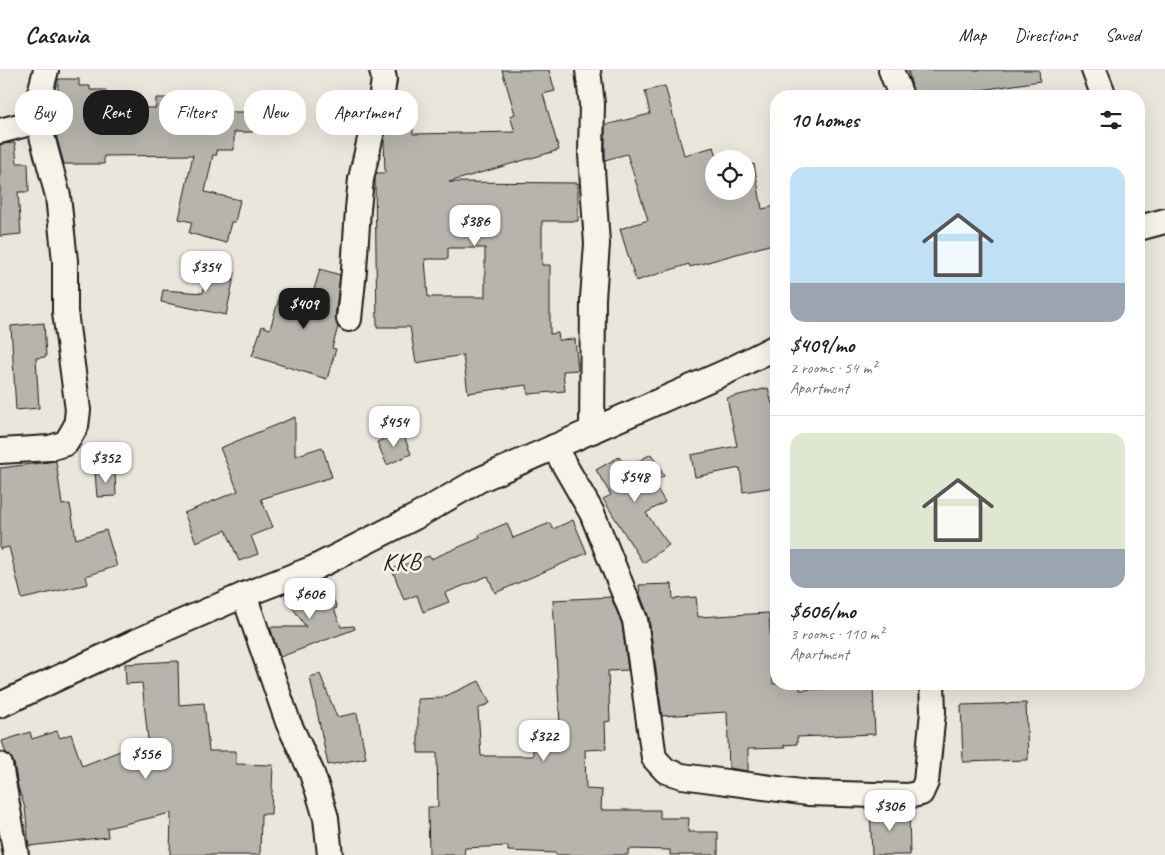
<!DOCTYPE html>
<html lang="en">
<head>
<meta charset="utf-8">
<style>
  body { margin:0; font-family:Caveat,sans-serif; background:#f6f6f6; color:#222; height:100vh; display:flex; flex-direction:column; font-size:19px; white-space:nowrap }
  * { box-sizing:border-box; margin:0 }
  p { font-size:16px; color:#767676 }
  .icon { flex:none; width:28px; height:28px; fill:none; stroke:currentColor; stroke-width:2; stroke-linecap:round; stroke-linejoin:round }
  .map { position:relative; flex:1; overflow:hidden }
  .drawer { position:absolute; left:770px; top:20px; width:375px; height:600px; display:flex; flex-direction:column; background:#fff; border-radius:20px; box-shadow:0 5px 20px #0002 }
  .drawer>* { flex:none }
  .top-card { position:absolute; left:15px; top:20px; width:475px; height:45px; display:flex; gap:10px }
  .fabs { position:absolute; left:705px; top:80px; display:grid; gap:10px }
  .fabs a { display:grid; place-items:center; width:50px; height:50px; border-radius:50%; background:#fff; box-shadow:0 5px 20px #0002; font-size:25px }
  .price { position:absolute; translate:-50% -42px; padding:0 11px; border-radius:10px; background:#fff; color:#222; font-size:16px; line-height:32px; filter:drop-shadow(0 1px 2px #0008) }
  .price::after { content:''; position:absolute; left:50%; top:30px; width:15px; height:11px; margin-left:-8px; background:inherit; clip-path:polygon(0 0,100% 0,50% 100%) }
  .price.on { background:#1c1c1c; color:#fff }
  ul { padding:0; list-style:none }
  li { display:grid; align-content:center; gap:10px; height:265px; padding:0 20px }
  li+li { border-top:1px solid #e0e0e0 }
  li span { display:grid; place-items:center; height:155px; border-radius:15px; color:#555 }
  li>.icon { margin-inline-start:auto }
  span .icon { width:90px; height:90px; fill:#fffc; stroke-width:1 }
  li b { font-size:21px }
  h2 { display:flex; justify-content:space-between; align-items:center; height:60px; padding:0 20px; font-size:21px }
  .pill { padding:0 18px; border-radius:20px; background:#fff; box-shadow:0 5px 20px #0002; font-size:18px; line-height:45px }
  .pill.on { background:#1c1c1c; color:#fff }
  header { display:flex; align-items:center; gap:30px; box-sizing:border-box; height:70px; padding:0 25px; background:#fff; border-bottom:1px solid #e0e0e0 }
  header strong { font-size:24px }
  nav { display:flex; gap:28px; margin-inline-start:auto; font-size:18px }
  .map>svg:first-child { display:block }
  .building { fill:#b6b4ac; stroke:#1c1c1c; fill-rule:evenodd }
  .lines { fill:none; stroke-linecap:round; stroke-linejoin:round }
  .minor-casing { stroke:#1c1c1c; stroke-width:28 }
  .minor { stroke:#f7f3e8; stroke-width:24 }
  .labels { text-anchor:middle; stroke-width:5; stroke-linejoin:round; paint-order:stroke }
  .quarter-label { font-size:24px; letter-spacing:1px; fill:#1c1c1c; stroke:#f7f3e8 }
</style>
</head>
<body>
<header>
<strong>Casavia</strong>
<nav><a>Map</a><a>Directions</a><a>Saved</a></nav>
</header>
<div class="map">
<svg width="1165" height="785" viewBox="0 0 1165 785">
  <rect width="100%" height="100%" fill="#eae6dc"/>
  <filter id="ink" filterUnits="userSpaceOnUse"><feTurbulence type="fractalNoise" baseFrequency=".02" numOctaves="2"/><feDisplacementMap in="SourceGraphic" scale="10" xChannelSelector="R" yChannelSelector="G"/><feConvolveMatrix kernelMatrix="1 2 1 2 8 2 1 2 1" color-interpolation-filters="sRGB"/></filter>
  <g filter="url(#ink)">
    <!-- building -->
    <g class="building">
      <path d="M502,0H549L555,21L543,24L559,80L449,112L578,113V151H542V195H550V264L558,263L559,270L575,269L578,300L563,301L565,321L528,324L527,315L468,323L463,285L416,293L410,257H377L375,108L376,103H385L384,69L387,58H413V64L515,62L510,46L515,44ZM448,178H485V227H428L425,189H448Z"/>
      <path d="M908,0H1039L1040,11L941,26H914Z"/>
      <path d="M58,9H79V16H90V20H106L105,38H156V28H187V42H253V62H234V80H216L217,85H213L205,122L240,130L235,152H231L226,173L189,163L192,152L179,149L193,85L104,86V94H64L57,69Z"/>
      <path d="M665,16L684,85L714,77L718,89H714V121H746V97L754,94L762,139L776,136V173L690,197L689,194L636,211L620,159L648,150L627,84L605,90V55L650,44L645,21Z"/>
      <path d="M15,73L17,93H28L29,122H18L21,164L0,166V74Z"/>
      <path d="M209,196L235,202L226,245L161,232L163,220L203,223Z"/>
      <path d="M320,199L340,205L335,248L338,257L332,278L336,279L327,309L252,286L262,256L270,259L280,225L310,233Z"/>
      <path d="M44,253L46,287L36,288L39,338L16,340L11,256Z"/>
      <path d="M768,318L772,334L776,333V417L743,422L740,398L695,407L691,385L737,376L727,328Z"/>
      <path d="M295,347V386L322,377L332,407L261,429L273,457L251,466L258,484L239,491L226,460L196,472L184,443L238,421L220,378Z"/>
      <path d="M402,361L411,384L387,395L377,372Z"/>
      <path d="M651,384L664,406L653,412L665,432L646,443L669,475L643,493L603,429L611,425L596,400L619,387L626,398Z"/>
      <path d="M56,391L62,435L70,434L76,469L106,460L117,496L86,506L88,514L22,529L9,477L0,479V398Z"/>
      <path d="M115,401L116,426L97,427L95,402Z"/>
      <path d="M573,450L587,483L495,523L488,506L445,523L449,532L423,542L417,525L404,530L392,499L429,486L431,489L480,468L479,465L507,453L513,468L550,453L553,459Z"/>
      <path d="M326,511L337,538L334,539L341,557L354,556L355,559L280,587L270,557H306L285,527Z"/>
      <path d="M672,514L673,529L696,527L698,547L769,543L773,614H800V620L873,617L875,664L797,667V674L784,675V678L748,679V701L729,698L727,642L662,646L649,548L640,524L639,515Z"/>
      <path d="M611,527L622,554L628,600L608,601L610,651L605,652L606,679L585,680L586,719L602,720L601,740H660V748H689L688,762H718V785H670V780L628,779V785H556V783L508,781V776L465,778L464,785H429L428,737H438L437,683H418V629L441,628L479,611L490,633L478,639L481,686H533V676L556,675V655L560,654L553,530Z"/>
      <path d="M178,591L179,635L204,633L209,681H236V694L273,695L271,744H261L260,785H170L171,743L107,758L108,767L29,776L25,738L18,717L14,693L11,687L6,683L2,671L30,662L32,669L57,661L60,668L71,664L82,696L148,670L142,613L126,614L125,594Z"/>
      <path d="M320,604L337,647L357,643L366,688L328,695L310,607Z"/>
      <path d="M1026,633L1028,690L963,692L961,635Z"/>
      <path d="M870,739L909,740L910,785H872Z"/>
    </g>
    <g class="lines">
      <defs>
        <g id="minor">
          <path d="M588,0L592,34L591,84L597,174L593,228L592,361"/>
          <path d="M891,0L901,26"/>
          <path d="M1094,0L1104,26"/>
          <path d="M0,61L38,51L40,23L46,0"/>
          <path d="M1139,158L1165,151"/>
          <path d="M349,249L354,200L358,139L361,109L370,69L381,31L384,9L382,0"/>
          <path d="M554,377L592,443L635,550L654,688L666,701L682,706L808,723L908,726L921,723L926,712L933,642L932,614"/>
          <path d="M0,381L50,378L66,373L76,356L78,340L65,242V191L58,126L38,51"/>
          <path d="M244,525L288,652L311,701L318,721L326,748L330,785"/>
          <path d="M0,635L135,572L244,525L314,498L415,447L479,410L726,302L776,277"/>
          <path d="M0,695L16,785"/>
        </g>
      </defs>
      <!-- minor casing -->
      <use href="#minor" class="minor-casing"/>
      <!-- minor -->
      <use href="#minor" class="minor"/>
    </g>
  </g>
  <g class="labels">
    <!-- quarter labels -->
    <g class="quarter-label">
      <text x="402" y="499">KKB</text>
    </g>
  </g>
</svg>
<div class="fabs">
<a><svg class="icon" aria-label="locate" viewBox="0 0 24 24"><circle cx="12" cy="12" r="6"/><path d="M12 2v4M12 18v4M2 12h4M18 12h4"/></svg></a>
</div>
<b class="price" style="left:475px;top:177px">$386</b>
<b class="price" style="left:206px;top:223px">$354</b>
<b class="price on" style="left:304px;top:260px">$409</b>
<b class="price" style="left:394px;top:378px">$454</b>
<b class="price" style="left:106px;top:414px">$352</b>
<b class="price" style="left:635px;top:433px">$548</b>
<b class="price" style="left:310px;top:550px">$606</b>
<b class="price" style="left:544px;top:692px">$322</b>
<b class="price" style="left:146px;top:710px">$556</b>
<b class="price" style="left:890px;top:762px">$306</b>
<div class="top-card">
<a class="pill">Buy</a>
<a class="pill on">Rent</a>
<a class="pill">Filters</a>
<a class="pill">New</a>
<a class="pill">Apartment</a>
</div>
<section class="drawer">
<h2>10 homes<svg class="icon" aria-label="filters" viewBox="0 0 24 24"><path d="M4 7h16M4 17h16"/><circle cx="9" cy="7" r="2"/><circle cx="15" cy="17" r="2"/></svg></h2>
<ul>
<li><span style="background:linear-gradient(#bfe0f5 75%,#9aa5b1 0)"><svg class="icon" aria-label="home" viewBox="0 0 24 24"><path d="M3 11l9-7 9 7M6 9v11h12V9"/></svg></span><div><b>$409/mo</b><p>2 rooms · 54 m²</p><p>Apartment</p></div></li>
<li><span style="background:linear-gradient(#dfe7d0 75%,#9aa5b1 0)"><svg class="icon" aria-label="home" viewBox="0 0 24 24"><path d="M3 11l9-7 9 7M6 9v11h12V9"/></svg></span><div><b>$606/mo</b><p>3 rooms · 110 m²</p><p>Apartment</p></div></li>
</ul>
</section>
</div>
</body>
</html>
